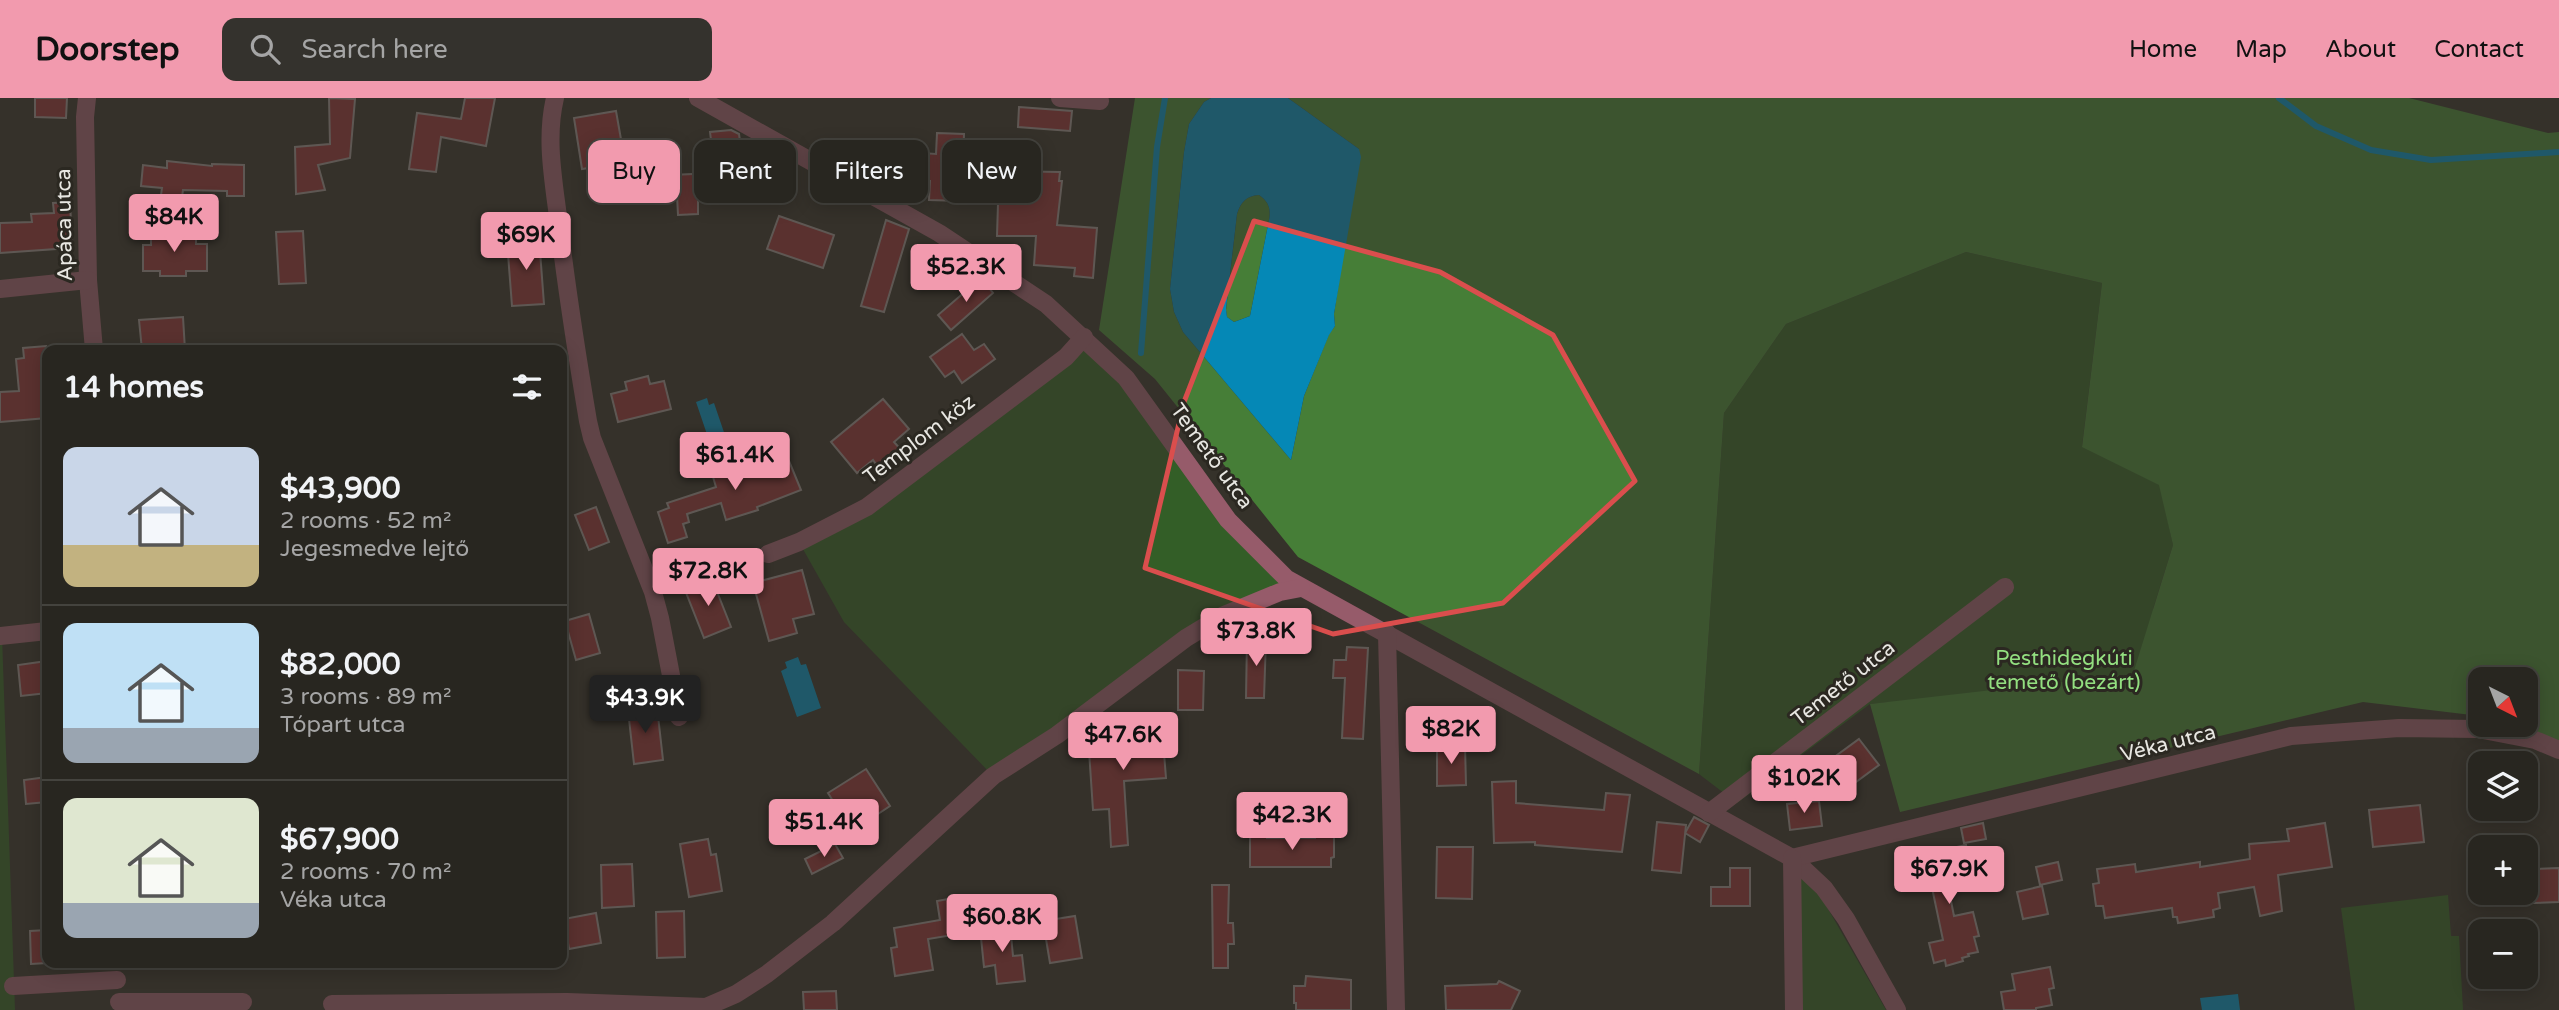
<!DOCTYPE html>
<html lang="en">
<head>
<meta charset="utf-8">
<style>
  body { margin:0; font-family:"Varela Round",sans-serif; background:#34322d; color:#f1f3f6; height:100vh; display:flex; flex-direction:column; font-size:26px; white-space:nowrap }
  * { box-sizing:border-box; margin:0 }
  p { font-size:23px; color:#a5a5a5 }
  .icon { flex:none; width:38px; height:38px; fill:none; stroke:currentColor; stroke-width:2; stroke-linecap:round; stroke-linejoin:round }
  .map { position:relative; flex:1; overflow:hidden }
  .side { position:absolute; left:42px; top:247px; width:525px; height:623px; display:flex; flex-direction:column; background:#282620; border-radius:14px; box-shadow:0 4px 18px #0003,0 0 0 2px #44433e }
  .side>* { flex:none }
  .guide { position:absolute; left:588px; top:42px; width:665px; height:63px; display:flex; gap:14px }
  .needle { width:46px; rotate:138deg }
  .tools { position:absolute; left:2468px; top:569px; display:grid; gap:14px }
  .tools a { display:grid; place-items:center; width:70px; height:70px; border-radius:14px; background:#282620; box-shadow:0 4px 18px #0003,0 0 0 2px #44433e; font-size:35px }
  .price { position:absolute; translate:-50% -60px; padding:0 16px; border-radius:7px; background:#f29aae; color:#111; font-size:23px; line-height:46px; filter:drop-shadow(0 2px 4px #0008) }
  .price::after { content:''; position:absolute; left:50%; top:42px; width:21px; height:16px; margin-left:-10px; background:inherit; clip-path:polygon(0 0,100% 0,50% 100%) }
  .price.selected { background:#222; color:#fff }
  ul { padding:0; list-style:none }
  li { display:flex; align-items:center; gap:21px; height:175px; padding:0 21px }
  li+li { border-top:2px solid #44433e }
  li span { display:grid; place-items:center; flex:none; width:196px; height:140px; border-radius:14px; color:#555 }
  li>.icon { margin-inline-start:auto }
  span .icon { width:84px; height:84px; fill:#fffc; stroke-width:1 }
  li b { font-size:30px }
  h2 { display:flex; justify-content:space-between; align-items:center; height:84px; padding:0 21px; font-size:30px }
  .tag { padding:0 24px; border-radius:14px; background:#282620; box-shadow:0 4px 18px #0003,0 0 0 2px #44433e; font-size:24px; line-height:63px }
  .tag.selected { background:#f29aae; color:#111 }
  header { display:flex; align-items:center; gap:42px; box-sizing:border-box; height:98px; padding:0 35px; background:#f29aae; color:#111 }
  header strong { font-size:33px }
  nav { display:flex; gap:38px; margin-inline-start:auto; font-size:24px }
  .search { width:490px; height:63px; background:#34322d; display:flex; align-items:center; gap:18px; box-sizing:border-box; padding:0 24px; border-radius:14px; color:#a5a5a5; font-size:26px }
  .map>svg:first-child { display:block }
  .green { fill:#335e27 }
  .forest { fill:#467e37 }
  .water { fill:#0588b6; fill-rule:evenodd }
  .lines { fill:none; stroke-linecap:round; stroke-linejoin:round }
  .stream { stroke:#0588b6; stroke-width:6 }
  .building { fill:#883236; stroke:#918685; stroke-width:2 }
  .street { stroke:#965b6a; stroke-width:18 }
  .marked { fill:none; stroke:#da4e4d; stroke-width:5; stroke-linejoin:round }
  .labels { text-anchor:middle; stroke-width:6; stroke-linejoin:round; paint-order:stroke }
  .street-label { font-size:21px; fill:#e8e7e2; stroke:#2b2821 }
  .park-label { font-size:21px; fill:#93df80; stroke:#2b2821 }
</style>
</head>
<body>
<header>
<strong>Doorstep</strong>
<div class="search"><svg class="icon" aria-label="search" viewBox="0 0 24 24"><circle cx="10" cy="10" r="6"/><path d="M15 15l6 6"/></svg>Search here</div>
<nav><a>Home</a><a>Map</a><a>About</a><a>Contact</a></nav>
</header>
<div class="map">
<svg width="2559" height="912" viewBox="0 0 2559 912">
  <rect width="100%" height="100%" fill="#35322a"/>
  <!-- green -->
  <g class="green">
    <path d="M1966,154L2102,185L2082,348L2160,387L2173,447L2153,511L2238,627L1890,604L1870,606L1737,705L1699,676L1724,315L1786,226Z"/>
    <path d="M1084,239L1149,311L1287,481L1224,517L993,678L844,524L799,444L867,409Z"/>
    <path d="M0,538H2L15,912H0Z"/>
    <path d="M1795,771L1820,797L1886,912H1794Z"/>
    <path d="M2448,797L2451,838H2459L2463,912H2355L2341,810Z"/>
  </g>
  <!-- forest -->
  <g class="forest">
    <path d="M1135,0H1211L1204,4L1189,26L1184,54L1170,191L1174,214L1183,234L1291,362L1304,298L1329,236L1335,228L1334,216L1359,51L1288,0H2409L2548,35L2559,34V644L2514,627L2525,626V581H2480V618L2363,604L1900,714L1870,606L2133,576L2173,447L2159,387L2082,349L2102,185L1966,154L1786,226L1724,315L1699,676L1298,459L1155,281L1099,232Z"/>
    <path d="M1259,97C1269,104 1271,111 1269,122L1250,218L1234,224L1227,219L1226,212L1237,116C1241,104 1246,98 1259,97Z"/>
  </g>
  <!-- water -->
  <g class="water">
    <path d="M1211,0H1288L1359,51L1361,59L1334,216L1335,228L1329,237L1304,298L1291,362L1183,234L1174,214L1170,191L1184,54L1189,26L1204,4ZM1259,97C1269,104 1271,111 1269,122L1250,218L1234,224L1227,219L1226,211L1237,116C1241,104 1246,98 1259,97Z"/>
    <path d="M707,300L709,307L714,305L729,349L713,354L696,304Z"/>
    <path d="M798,559L801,567L806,566L821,610L797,619L781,573L787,570L785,564Z"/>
    <path d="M2238,896L2240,912H2202L2200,900Z"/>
  </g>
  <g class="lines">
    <!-- stream -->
    <g class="stream">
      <path d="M2279,0L2316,28L2371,52L2431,62L2559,54"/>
      <path d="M1141,255L1157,49L1165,0"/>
    </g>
  </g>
  <!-- building -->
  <g class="building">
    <path d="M35,0H67L66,20L35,19Z"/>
    <path d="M329,0L355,1L350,60L318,67L325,92L296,96L295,49L330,46Z"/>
    <path d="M465,0H495L486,48L441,39L436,74L409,71L417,15L461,21Z"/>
    <path d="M1019,9L1072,13L1070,33L1018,29Z"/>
    <path d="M616,13L625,64L582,71L574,20Z"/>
    <path d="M731,32L739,36L747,93L698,100V116L678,117L677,97H672L671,77L715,75L710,34Z"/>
    <path d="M937,35L964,36L962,103L929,102L930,83H922V55L936,56Z"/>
    <path d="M167,63L212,68V66L244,67V98H227V93L183,92L182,99L161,97L162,90L141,88L143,67L167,70Z"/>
    <path d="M999,73L1060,74L1059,83H1062L1057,127L1097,130L1093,180L1074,178L1075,170L1034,167L1036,138H997Z"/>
    <path d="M70,104L72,145L56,146V151L0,155V125L32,124L31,116L54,115L53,105Z"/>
    <path d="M779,118L834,137L823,170L767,151Z"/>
    <path d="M886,122L909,131L884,214L861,208Z"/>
    <path d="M151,132H177V136H196V146H207V173H186V178H160V173H143V147H151Z"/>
    <path d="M303,133L306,185L279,186L276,134Z"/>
    <path d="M539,140L544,206L512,208L507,143Z"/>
    <path d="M981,180L993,195L951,232L938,217Z"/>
    <path d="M183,219L185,252H142L139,222Z"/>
    <path d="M962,236L974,252L984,246L995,261L962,285L954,273L945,279L930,259Z"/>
    <path d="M46,248L47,320L0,324V294L19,293L16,261L24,260L23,250Z"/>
    <path d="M648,278L650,286L664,283L671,311L618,324L611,296L627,292L625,284Z"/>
    <path d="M883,301L909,331L894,344L903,354L881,373L873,362L857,375L831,344Z"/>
    <path d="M784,351L801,392L757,409L758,412L726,422L721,405L687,416L689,424L683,426L687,439L668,445L658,414L669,410L667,405L716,389L711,372L739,363L741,368Z"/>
    <path d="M596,409L609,444L589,452L575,417Z"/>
    <path d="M802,472L814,516L793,521L797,535L769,543L753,485Z"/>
    <path d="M712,481L731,529L704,540L685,492Z"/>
    <path d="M589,516L600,555L576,562L565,523Z"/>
    <path d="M1247,541H1266L1264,600H1246Z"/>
    <path d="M1347,549L1368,550L1363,641L1342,640L1345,580H1333L1334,562H1346Z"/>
    <path d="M47,563V595L21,598L18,567Z"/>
    <path d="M1178,572L1204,573L1203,612H1178Z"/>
    <path d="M657,609L663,662L634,666L628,612Z"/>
    <path d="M1162,630L1166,680L1124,683L1128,747L1111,749L1109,711L1093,712L1088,638Z"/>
    <path d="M1859,641L1879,667L1837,698L1818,671Z"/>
    <path d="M1465,647L1466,687L1437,688V648Z"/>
    <path d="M866,671L890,708L852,733L828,695Z"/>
    <path d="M47,679V704L26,706L24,682Z"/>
    <path d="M1516,683V705L1604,712L1606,695L1630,697L1622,754L1535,747V744L1494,745L1492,684Z"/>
    <path d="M1819,703L1822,728L1790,732L1787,706Z"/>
    <path d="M2420,707L2424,744L2373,749L2369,712Z"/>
    <path d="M1694,719L1709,727L1700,744L1685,735Z"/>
    <path d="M1657,724L1686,727L1681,775L1652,772Z"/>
    <path d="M1983,725L1986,741L1964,745L1961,730Z"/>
    <path d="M2325,725L2332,769L2278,777L2282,813L2260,818L2254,789L2218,795L2220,810L2213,812L2214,819L2178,825L2177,819H2173L2172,810L2105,820L2103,808H2096L2093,786L2099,785L2097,771L2135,766L2136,774L2200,764V769L2250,761L2249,746L2289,743L2287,731Z"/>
    <path d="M1250,737H1267V740H1315V737H1334V759L1331,760V769H1250Z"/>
    <path d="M708,741L711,757L716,756L722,793L689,799L680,746Z"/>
    <path d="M835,746L843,760L812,776L805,761Z"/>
    <path d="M1966,747L1970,765L1960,767L1963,780L1947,783L1954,818L1973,814L1979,838L1974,839L1978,854L1968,856L1969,858L1962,860L1963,863L1946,868L1945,862L1934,865L1929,845L1943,842L1931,785L1917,788L1913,772L1932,768L1930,755Z"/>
    <path d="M1437,749H1473L1472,801L1436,800Z"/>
    <path d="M2058,764L2062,782L2040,787L2036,769Z"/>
    <path d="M632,766L634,808L602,810L601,767Z"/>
    <path d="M1730,770H1750V808H1711V789H1730Z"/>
    <path d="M2559,770V804L2534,805L2533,771Z"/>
    <path d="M1212,787H1229L1228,825H1233L1234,846H1228V870H1213Z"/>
    <path d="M2042,788L2048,816L2023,821L2017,794Z"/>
    <path d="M965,798L971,834L928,841L933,872L895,878L891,850L897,849L894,830L940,822L937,803Z"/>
    <path d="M684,813L685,859L657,860L656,814Z"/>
    <path d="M596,815L601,845L569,851L564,821Z"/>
    <path d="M1075,818L1082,860L1050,865L1043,823Z"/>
    <path d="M1010,827L1013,858L1022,857L1025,883L997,886L995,867L984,869L980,830Z"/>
    <path d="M47,832V865L31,866L30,833Z"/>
    <path d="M2050,869L2054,890L2049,891L2052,907L2036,910V912H2004L2001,894L2015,892L2012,876Z"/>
    <path d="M1306,878L1351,882V912H1296V905H1294V888H1305Z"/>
    <path d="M1499,883L1520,893L1511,912H1446L1445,888L1497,886Z"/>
    <path d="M836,893L837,912H804L803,894Z"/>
  </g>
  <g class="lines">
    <!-- street -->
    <g class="street">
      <path d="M87,0L85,19L88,182L94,252"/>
      <path d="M555,0C545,42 554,84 559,127C567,193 577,258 588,323L592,340L653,494L660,520L679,619"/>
      <path d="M698,0L939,135L1046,206L1126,280L1228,422L1287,481L1792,760L1824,790L1846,821L1897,912"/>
      <path d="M1060,0L1100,3"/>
      <path d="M0,191L88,182"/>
      <path d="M768,456L799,444L867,409L1066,259L1084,239"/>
      <path d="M1387,535L1396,912"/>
      <path d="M0,538L47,533"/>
      <path d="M1709,715L2005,489"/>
      <path d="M1792,760L2291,638L2399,630L2478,631L2535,642L2559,652"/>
      <path d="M1792,760L1794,912"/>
      <path d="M13,888L117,882"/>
      <path d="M119,904H243"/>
      <path d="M332,906L567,904L706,909L736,896L767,876L833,825L993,678L1057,637L1186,540L1224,517L1280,494L1301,490"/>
    </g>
  </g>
  <!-- marked area -->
  <path d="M0 0H2559V912H0ZM1254,123L1440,174L1553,237L1635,383L1503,505L1333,536L1145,470L1184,304Z" fill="#35322a" fill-opacity=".55" fill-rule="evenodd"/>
  <path class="marked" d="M1254,123L1440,174L1553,237L1635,383L1503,505L1333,536L1145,470L1184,304Z"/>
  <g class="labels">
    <!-- street labels -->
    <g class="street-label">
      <text transform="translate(64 127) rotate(-91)" y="7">Apáca utca</text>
      <text transform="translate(919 341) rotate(-37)" y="7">Templom köz</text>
      <text transform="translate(1212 358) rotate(54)" y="7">Temető utca</text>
      <text transform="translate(1843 585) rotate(-38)" y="7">Temető utca</text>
      <text transform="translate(2168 645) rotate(-14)" y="7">Véka utca</text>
    </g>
    <!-- park labels -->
    <g class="park-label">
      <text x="2064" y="567">Pesthidegkúti<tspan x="2064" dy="24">temető (bezárt)</tspan></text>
    </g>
  </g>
</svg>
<div class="tools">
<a><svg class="needle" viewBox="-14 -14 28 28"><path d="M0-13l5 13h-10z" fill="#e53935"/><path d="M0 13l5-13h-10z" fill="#a5a5a5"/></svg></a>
<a><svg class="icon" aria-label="layers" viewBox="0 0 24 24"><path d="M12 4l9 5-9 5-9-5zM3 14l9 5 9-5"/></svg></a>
<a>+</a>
<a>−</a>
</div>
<b class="price" style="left:174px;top:156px">$84K</b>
<b class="price" style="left:526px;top:174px">$69K</b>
<b class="price" style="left:966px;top:206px">$52.3K</b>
<b class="price" style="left:735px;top:394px">$61.4K</b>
<b class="price" style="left:708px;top:510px">$72.8K</b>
<b class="price" style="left:1256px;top:570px">$73.8K</b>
<b class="price selected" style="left:645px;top:637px">$43.9K</b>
<b class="price" style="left:1451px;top:668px">$82K</b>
<b class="price" style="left:1123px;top:674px">$47.6K</b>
<b class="price" style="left:1804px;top:717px">$102K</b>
<b class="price" style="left:1292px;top:754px">$42.3K</b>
<b class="price" style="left:824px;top:761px">$51.4K</b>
<b class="price" style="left:1949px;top:808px">$67.9K</b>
<b class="price" style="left:1002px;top:856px">$60.8K</b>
<div class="guide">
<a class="tag selected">Buy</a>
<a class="tag">Rent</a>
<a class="tag">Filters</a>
<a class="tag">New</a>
</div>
<section class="side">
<h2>14 homes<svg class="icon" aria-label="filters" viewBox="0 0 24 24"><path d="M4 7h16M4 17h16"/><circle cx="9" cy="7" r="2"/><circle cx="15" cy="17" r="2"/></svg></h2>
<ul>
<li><span style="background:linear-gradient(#c9d6e8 70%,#c2b280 0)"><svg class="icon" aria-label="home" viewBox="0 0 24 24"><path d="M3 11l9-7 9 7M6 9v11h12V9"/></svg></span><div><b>$43,900</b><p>2 rooms · 52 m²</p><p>Jegesmedve lejtő</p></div></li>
<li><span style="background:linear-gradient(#bfe0f5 75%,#9aa5b1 0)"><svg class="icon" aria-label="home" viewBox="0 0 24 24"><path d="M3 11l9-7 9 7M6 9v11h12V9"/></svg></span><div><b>$82,000</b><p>3 rooms · 89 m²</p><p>Tópart utca</p></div></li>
<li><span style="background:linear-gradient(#dfe7d0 75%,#9aa5b1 0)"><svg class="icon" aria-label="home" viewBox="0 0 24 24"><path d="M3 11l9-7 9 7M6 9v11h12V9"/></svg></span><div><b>$67,900</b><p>2 rooms · 70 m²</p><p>Véka utca</p></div></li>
</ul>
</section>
</div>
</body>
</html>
